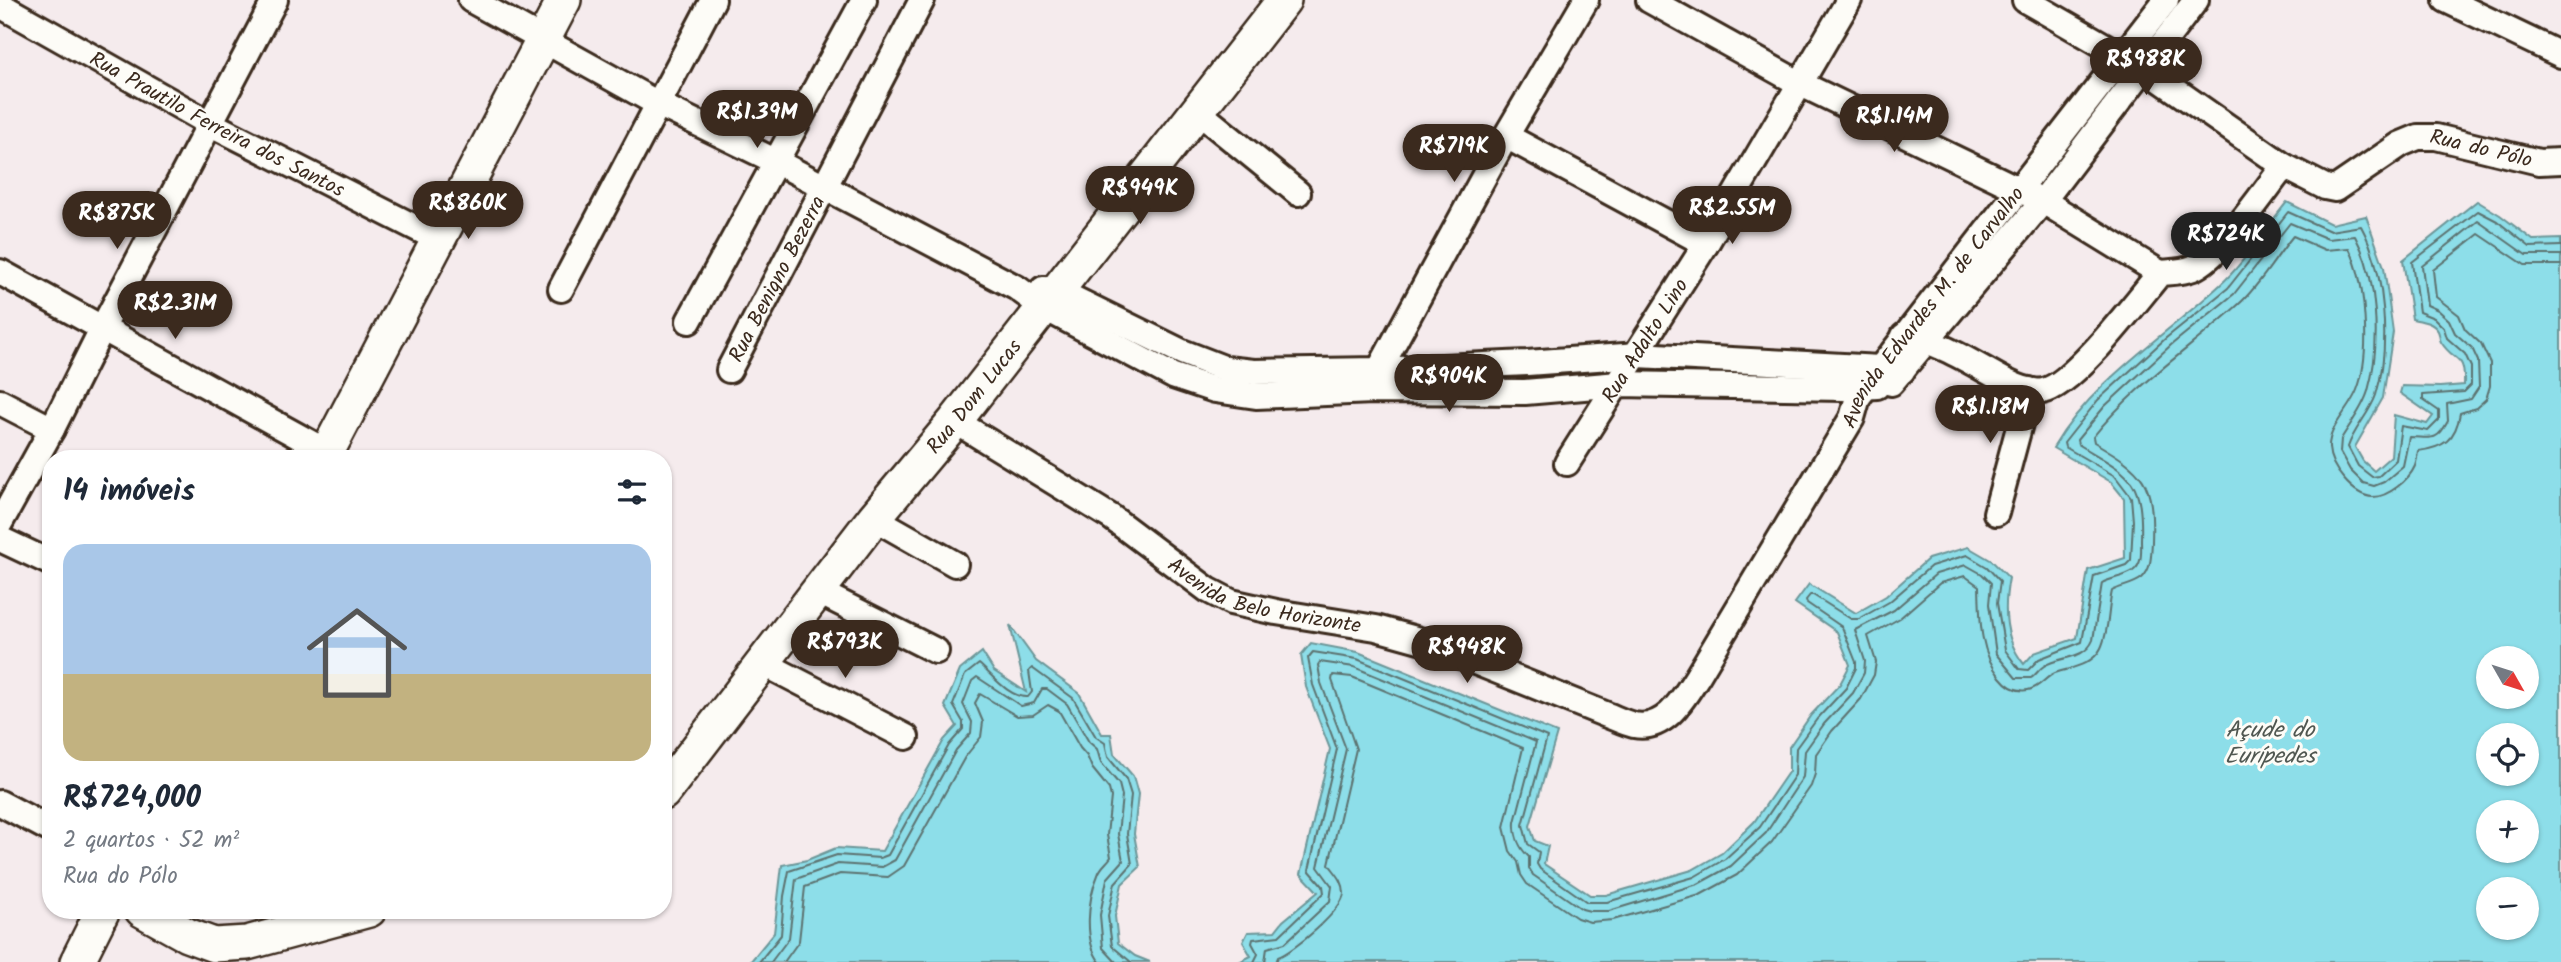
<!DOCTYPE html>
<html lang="pt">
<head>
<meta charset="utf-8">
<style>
  body { margin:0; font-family:Kalam,sans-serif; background:#f2f2f3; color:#1f2937; height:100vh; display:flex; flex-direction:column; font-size:26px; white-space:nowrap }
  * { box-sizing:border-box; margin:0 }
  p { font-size:23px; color:#747a83 }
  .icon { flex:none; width:38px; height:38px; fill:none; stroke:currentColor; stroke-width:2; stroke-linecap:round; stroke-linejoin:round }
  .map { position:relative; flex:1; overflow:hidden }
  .side { position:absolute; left:42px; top:450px; width:630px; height:469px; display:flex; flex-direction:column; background:#fff; border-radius:28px; box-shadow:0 2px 5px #0004 }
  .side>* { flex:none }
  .needle { width:46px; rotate:129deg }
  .fabs { position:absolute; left:2476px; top:646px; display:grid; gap:14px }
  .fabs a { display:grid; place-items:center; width:63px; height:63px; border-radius:50%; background:#fff; box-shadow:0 2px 5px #0004; font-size:35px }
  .price { position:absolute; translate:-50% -60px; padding:0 16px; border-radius:24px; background:#3b2a1e; color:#fff; font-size:23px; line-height:46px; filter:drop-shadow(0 2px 4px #0008) }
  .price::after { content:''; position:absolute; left:50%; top:42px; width:21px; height:16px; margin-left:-10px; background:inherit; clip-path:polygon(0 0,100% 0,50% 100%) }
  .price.active { background:#222; color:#fff }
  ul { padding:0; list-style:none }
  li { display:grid; align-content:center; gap:14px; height:371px; padding:0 21px }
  li span { display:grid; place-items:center; height:217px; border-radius:21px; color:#555 }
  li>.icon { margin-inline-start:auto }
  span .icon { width:126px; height:126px; fill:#fffc; stroke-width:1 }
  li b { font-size:30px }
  h2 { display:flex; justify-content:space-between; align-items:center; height:84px; padding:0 21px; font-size:30px }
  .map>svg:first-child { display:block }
  .water { fill:#8ddee9; stroke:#6c9698; stroke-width:2; fill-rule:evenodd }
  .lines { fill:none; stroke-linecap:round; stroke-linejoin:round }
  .shore { stroke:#5c726f; stroke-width:2 }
  .street-casing { stroke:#3b2a1e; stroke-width:30 }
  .secondary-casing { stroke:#3b2a1e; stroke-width:38 }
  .street { stroke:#fdfcf7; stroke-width:24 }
  .secondary { stroke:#fdfcf7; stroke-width:33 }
  .labels { text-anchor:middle; stroke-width:6; stroke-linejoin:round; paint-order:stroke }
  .street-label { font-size:21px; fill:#3b2a1e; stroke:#fdfcf7 }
  .water-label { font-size:23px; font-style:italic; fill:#505751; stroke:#fdfcf7 }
</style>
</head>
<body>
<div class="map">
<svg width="2561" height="962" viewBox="0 0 2561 962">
  <rect width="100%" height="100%" fill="#f5ebed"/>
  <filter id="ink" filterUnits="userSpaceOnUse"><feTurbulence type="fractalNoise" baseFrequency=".0143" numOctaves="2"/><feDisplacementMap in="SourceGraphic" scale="14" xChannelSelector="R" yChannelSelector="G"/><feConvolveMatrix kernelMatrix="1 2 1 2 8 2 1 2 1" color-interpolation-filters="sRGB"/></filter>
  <g filter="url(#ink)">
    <!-- water -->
    <g class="water">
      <path d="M2477,201L2500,215L2533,240L2561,239V962H1239L1251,956L1243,942L1248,932L1275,931L1283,921L1318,892L1301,874L1330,749L1306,687L1301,655L1311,643L1358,652L1557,733L1530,826L1535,841L1548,846L1544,864L1590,895H1606L1692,870L1722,853L1754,822L1789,771V747L1811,715L1840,684L1850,665L1837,632L1795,603L1809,584L1856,613L1886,596L1928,559L1968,547L1992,561L2009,578C2003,609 2004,640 2024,664L2034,653L2077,638L2088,570L2125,558L2124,498L2111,482L2053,448C2093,380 2164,337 2220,285C2243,265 2267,226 2287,202L2331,224L2366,216L2384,267L2393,332L2383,398L2355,447L2363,461L2374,471L2391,456L2394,415L2427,424L2433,416L2400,393L2402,386L2440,387L2464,385C2465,352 2455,364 2441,342C2439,339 2440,335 2438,331C2433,322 2422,321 2412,319L2403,260ZM2488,658H2527V696H2488ZM2488,735H2527V774H2488ZM2488,812H2527V850H2488ZM2488,889H2527V928H2488Z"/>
      <path d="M1010,625L1036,661L1079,693L1102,734H1111L1114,754L1133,776L1138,794L1134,834L1140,867L1122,884L1115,916L1118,943L1135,956L1150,962H750L774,933L782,865L807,860L836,848L882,851L944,740L957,726L945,706L960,670L982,652L994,671L1026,692Z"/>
    </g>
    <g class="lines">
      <!-- shore -->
      <g class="shore">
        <path d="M759,962L781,935L784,896L789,871L837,855L880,858L888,855L949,745L963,729V722L953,705L965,675L979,664C992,675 1009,698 1028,697L1032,692L1029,671L1032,668L1073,698L1096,737L1105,743L1108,757L1126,779L1131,795L1127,834L1132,864L1115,883L1108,916L1112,946L1131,962"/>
        <path d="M771,962L789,938L796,879L838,864L882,867L895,860L956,750L971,733L972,722L963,704L972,681L977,677L1021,706L1034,703L1042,689H1047L1067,704L1089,742L1097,749L1101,763L1119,784L1122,796L1118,834L1123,861L1107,879L1100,915L1103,948L1116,962"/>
        <path d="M784,962L799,941L805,887L840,874L888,877L904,866L965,757L981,737L983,722L975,703L980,694L1017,716L1033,715L1048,705L1059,711L1080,748L1087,756L1092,768L1109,789L1111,797L1107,835L1111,857C1107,863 1100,867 1098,875C1088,898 1083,941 1100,962"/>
        <path d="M1254,962L1258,954L1252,943L1253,939L1279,936L1324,893L1323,886L1309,870L1337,749L1313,685L1308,658L1313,652L1357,659L1547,737L1523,825L1528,844L1539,852L1537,864L1540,869L1587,902H1607L1694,877L1725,859L1760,827L1795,775L1796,748L1817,719L1846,688L1856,668V662L1842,627L1807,603L1806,600L1810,595H1813L1851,619H1859L1889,602L1931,566L1967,555L1987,567L2000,581L1997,603L2005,650L2019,669L2028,670L2039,659L2082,642L2094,576L2126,565L2131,560L2133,521L2131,497L2115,476L2065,447L2064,443L2098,400L2166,338L2228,288L2288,212L2330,231L2361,226C2385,270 2391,346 2376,395C2370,413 2354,428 2348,447L2358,466L2372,477L2379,476L2396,460L2401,426L2428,431L2439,420V411L2423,400V395L2464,392L2471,385V367L2465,354L2447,338L2444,328L2434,318L2419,312L2412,262L2478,211L2497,221L2530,247L2561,246"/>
        <path d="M1265,962L1267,948L1285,943L1330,901L1332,886L1318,867L1346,749L1321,683L1318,665L1320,662L1354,667L1536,742L1515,822C1514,835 1519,848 1529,857V868L1533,875L1582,909L1590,911H1609L1698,884L1731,866L1766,833L1803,777L1805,751L1824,724L1853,693L1864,673L1865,661L1855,630L1894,610L1936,574L1966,565L1982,574L1991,583L1989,604L1996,654L2016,678H2031C2036,675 2039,669 2044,666C2060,656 2085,660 2093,640L2102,583C2111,578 2124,577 2133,571C2143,564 2141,551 2141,540C2143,476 2129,475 2078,444L2077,440L2105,406L2171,345L2234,294L2290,223L2328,239L2355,236C2378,279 2381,345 2368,391C2363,408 2350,424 2341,439L2340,452L2350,470L2363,483L2374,486L2384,482L2403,466L2409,437C2430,437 2436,444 2448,421L2447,404L2471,399L2479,387L2478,361L2472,348L2455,333L2449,320L2438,310L2427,305L2422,266L2478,221L2526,255H2561"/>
        <path d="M1276,962L1278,957C1293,952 1343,910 1344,893C1344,880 1335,873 1329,864L1356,749L1332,680L1333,675L1352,677L1523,748L1504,827L1510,851L1518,862L1521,875L1527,884L1577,918L1590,922L1613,920L1700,895L1737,875L1772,842L1811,786L1815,774L1816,754L1832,731L1861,699L1874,675L1876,662L1868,636L1900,618L1940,583L1965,576L1979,586C1980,618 1979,651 2000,677C2007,686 2017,692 2028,690C2040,688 2045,677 2055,673C2070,668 2093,665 2101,648C2109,632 2108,609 2112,591C2121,586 2133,585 2142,578C2152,568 2151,555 2152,542C2154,481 2145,472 2094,442L2093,437C2134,385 2191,348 2239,304C2260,285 2275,258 2293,236L2325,250L2349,248C2366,281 2371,355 2357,390C2350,409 2328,427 2329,448C2330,467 2353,496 2373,497C2388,497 2409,480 2415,466C2417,461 2417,456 2418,451C2443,448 2456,440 2460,413L2476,408L2486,399L2490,386V363L2481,344L2465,329L2459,315L2436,297L2433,270L2479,234L2525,265H2561"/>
      </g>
      <defs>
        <g id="street">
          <path d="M471,0L660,105L777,162L1017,288L1043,307L1173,376L1215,390L1256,396L1373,391L1525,392L1619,384L1843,388L1877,386"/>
          <path d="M1649,0L1799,83L2043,201L2160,273"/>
          <path d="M2025,0L2145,69L2284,166"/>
          <path d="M2446,0L2561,55"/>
          <path id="s1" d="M0,5L211,124L438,239"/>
          <path d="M1196,110L1298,193"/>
          <path d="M1506,136L1706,244"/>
          <path d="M0,272L327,452"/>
          <path d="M561,289L713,0"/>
          <path d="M1043,289L1056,290L1182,352L1226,369L1254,372L1379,370L1527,363L1638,355L1880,368L1902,371"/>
          <path d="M689,321L864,0"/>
          <path id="s2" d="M1904,336C1942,342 1973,364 2007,382C2017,387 2031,393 2043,391C2073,386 2138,299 2160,273C2171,272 2183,272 2193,268C2220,257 2264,191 2284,166L2325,187L2335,189L2401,144L2418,137H2436L2539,162L2561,161"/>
          <path id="s3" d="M729,370L922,0"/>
          <path d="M1375,382L1379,370L1506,136L1586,0"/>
          <path d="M1891,383L2043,201L2196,0"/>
          <path d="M0,402L52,429"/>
          <path id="s4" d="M955,421L1111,517L1208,590L1231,602L1276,612L1376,628L1423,641L1607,715C1615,718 1625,723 1634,725C1665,731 1683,699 1697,677L1852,418L1858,397L2166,0"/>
          <path id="s5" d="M1567,463L1706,244L1849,0"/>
          <path d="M1996,513L2029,390"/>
          <path d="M874,518L955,564"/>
          <path d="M0,523L52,429L103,327L275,0"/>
          <path d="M0,539L51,563"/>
          <path d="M817,591L936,651"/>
          <path d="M763,663L906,737"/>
          <path d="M0,803L51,830"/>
        </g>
        <g id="secondary">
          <path d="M324,458L564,0"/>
          <path id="s6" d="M663,793L874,518L955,421L1284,0"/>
          <path d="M142,910L187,935L214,945L247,943L369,910"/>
          <path d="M77,962L103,910"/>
        </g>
      </defs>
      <!-- street casing -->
      <use href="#street" class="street-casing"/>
      <!-- secondary casing -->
      <use href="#secondary" class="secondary-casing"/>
      <!-- street -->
      <use href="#street" class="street"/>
      <!-- secondary -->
      <use href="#secondary" class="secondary"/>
    </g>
  </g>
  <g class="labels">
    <!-- street labels -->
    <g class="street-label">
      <text dy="7" stroke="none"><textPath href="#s1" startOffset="248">Rua Prautilo Ferreira dos Santos</textPath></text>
      <text dy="7" stroke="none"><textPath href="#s2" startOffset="709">Rua do Pólo</textPath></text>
      <text dy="7" stroke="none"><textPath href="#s3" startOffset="103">Rua Benigno Bezerra</textPath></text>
      <text dy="7" stroke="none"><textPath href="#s4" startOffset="1278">Avenida Edvardes M. de Carvalho</textPath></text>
      <text dy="7" stroke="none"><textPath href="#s5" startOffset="145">Rua Adalto Lino</textPath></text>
      <text dy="7" stroke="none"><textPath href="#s6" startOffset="504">Rua Dom Lucas</textPath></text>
      <text dy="7" stroke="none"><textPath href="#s4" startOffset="360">Avenida Belo Horizonte</textPath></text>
    </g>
    <!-- water labels -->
    <g class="water-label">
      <text x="2270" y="737">Açude do<tspan x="2270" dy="26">Eurípedes</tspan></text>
    </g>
  </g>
</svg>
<div class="fabs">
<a><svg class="needle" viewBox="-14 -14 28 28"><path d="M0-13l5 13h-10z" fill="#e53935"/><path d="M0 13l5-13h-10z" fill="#747a83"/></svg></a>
<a><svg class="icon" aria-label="locate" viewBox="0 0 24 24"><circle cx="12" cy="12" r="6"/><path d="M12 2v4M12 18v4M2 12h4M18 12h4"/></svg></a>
<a>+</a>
<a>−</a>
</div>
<b class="price" style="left:2146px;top:97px">R$988K</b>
<b class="price" style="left:757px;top:150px">R$1.39M</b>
<b class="price" style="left:1894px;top:154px">R$1.14M</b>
<b class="price" style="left:1454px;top:184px">R$719K</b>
<b class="price" style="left:1140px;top:226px">R$949K</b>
<b class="price" style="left:468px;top:241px">R$860K</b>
<b class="price" style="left:1732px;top:246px">R$2.55M</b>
<b class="price" style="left:117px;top:251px">R$875K</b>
<b class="price active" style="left:2226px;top:272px">R$724K</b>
<b class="price" style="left:175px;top:341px">R$2.31M</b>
<b class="price" style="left:1449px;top:414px">R$904K</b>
<b class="price" style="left:1990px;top:445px">R$1.18M</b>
<b class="price" style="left:845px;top:680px">R$793K</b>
<b class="price" style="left:1467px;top:685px">R$948K</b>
<section class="side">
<h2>14 imóveis<svg class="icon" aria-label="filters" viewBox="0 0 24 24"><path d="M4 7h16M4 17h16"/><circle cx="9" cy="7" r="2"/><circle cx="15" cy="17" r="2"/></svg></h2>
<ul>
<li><span style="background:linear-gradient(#a9c7e8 60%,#c2b280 0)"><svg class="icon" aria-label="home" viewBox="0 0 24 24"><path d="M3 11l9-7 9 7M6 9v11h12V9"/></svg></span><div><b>R$724,000</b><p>2 quartos · 52 m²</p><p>Rua do Pólo</p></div></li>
</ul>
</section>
</div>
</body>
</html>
